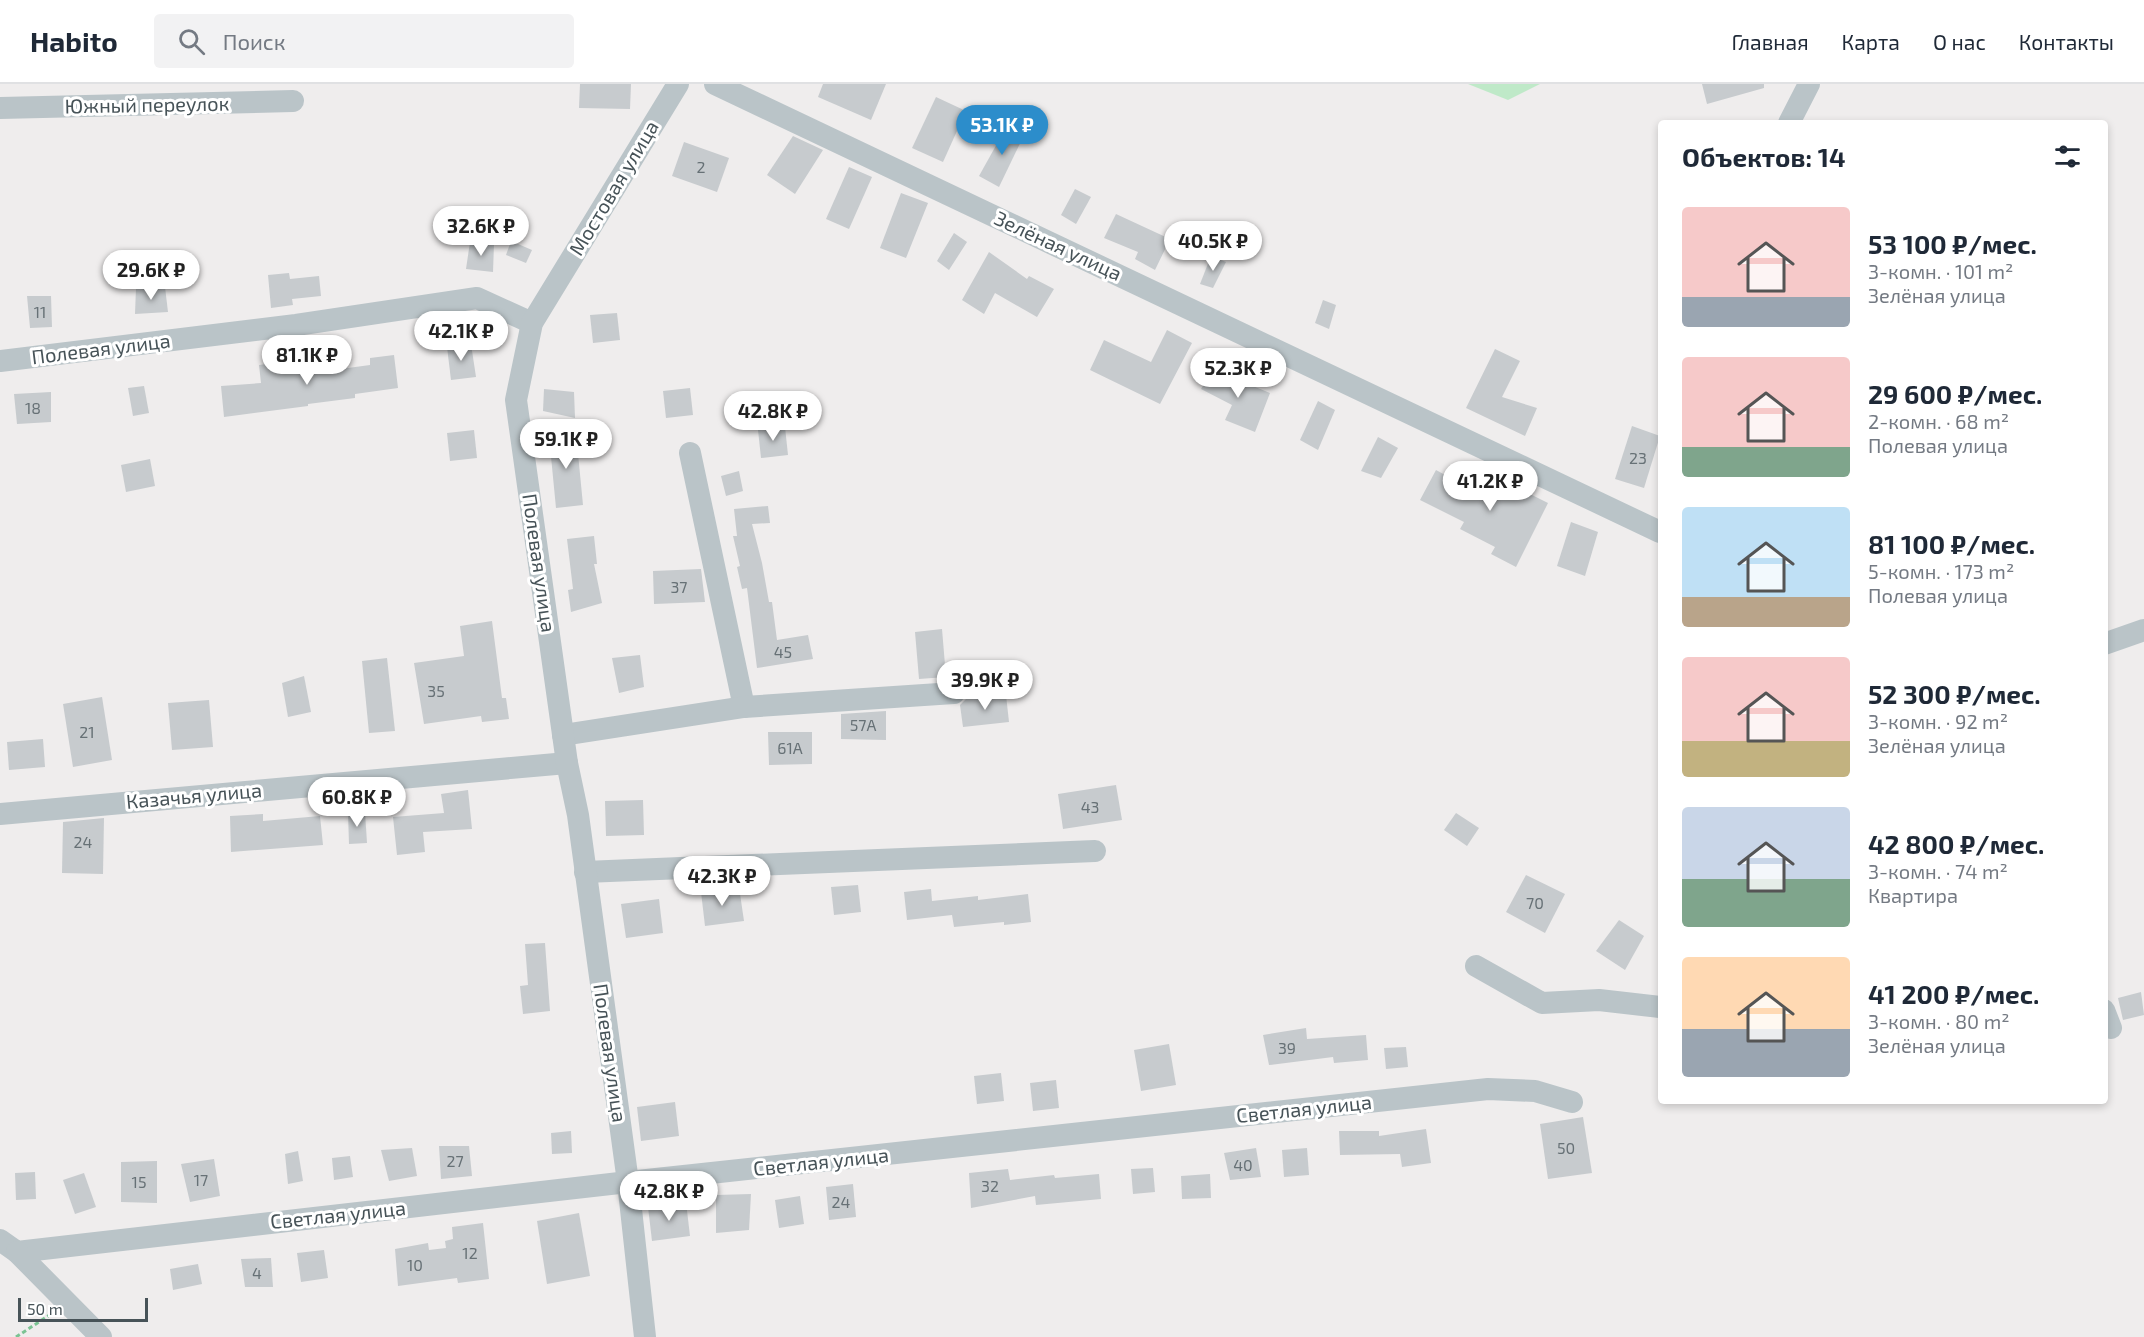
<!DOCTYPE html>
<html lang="ru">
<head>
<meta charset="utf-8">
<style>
  body { margin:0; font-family:"Exo 2",sans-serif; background:#f2f2f3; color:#1f2937; height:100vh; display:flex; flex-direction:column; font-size:22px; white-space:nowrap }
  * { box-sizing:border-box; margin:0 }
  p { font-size:20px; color:#747a83 }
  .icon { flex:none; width:33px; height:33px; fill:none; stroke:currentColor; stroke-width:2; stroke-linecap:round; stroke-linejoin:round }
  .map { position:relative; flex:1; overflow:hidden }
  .details { position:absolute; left:1658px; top:36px; width:450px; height:984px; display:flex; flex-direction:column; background:#fff; border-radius:6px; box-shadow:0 3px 9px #0003 }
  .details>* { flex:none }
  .scale { position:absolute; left:18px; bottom:15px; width:130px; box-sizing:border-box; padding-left:6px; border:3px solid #475358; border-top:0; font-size:16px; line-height:21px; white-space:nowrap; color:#475358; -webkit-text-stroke:4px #fff; paint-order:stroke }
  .price { position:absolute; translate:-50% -51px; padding:0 14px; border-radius:21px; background:#fff; color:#222; font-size:20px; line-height:39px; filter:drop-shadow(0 2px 3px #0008) }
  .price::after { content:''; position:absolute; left:50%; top:36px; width:18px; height:14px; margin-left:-9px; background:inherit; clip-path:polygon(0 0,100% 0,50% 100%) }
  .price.active { background:#2c8dcb; color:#fff }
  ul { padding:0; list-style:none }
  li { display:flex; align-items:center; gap:18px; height:150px; padding:0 24px }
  li span { display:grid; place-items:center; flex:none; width:168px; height:120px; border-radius:6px; color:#555 }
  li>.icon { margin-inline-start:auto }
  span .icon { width:72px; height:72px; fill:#fffc; stroke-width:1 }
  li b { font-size:26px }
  h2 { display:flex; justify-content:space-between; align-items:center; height:72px; padding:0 24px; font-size:26px }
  header { display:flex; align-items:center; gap:36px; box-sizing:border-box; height:84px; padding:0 30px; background:#fff; border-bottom:2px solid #e0e1e3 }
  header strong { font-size:28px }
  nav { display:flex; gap:33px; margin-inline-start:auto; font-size:21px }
  .search { width:420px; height:54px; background:#f2f2f3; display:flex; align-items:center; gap:15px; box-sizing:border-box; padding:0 21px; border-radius:6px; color:#747a83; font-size:22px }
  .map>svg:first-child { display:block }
  .green { fill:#bfe9c8 }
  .building { fill:#c7cbce }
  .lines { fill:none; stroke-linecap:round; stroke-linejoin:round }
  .path { stroke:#7bc393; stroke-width:3; stroke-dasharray:4.5 3; stroke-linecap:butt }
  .minor { stroke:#bac4c8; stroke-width:22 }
  .labels { text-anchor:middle; stroke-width:6; stroke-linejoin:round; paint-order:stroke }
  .number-label { font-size:16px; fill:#677176 }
  .street-label { font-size:20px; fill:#475358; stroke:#fff }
</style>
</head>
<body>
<header>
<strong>Habito</strong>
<div class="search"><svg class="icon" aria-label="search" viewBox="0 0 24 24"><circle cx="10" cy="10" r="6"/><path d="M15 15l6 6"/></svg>Поиск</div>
<nav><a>Главная</a><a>Карта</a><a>О нас</a><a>Контакты</a></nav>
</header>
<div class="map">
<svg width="2144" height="1253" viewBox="0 0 2144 1253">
  <rect width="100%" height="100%" fill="#efeded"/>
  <!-- green -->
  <path class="green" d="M1468,0H1540L1508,16Z"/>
  <!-- building -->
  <g class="building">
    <path d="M580,0H631L630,25L579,24Z"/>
    <path d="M823,0H886L871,36L818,13Z"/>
    <path d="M1702,0H1764V4L1707,20Z"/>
    <path d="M936,13L966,27L943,78L912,64Z"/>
    <path d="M1008,40L1025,49L999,103L979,92Z"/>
    <path d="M793,52L823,66L795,110L767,91Z"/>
    <path d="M684,58L729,74L717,108L672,92Z"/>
    <path d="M849,83L872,93L849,145L826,135Z"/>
    <path d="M1075,105L1091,113L1076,140L1061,131Z"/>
    <path d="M901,109L928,119L906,174L880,164Z"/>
    <path d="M1116,130L1170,155L1155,186L1135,175L1138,168L1104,154Z"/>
    <path d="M954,149L967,158L949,186L937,177Z"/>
    <path d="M511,157L532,166L526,179L506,171Z"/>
    <path d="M470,158L494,160L493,188L466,185Z"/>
    <path d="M989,168L1027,195L1029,192L1054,205L1037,233L995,209L984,230L962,216Z"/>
    <path d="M1211,172L1226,178L1213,204L1200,200Z"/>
    <path d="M289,189L290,195L319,192L321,212L292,215L293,221L271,224L268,191Z"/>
    <path d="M165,203L168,228L135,230L136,204Z"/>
    <path d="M27,212H51L52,243L30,244Z"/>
    <path d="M1323,216L1336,221L1329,245L1315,239Z"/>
    <path d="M617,229L620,256L593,259L590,231Z"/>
    <path d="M1167,246L1192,259L1160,320L1090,286L1104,256L1151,278Z"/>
    <path d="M471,260L476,293L451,296L447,263Z"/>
    <path d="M1495,265L1520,277L1502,313L1537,324L1525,352L1466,324Z"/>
    <path d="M394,271L398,304L355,310V314L308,320V322L224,333L221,302L261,299L259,281L303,275L304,290L370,281V274Z"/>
    <path d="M1213,285L1242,300L1243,298L1270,309L1255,348L1225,336L1232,321L1201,305Z"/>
    <path d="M144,302L149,329L133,332L128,304Z"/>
    <path d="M690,304L693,331L666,334L663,307Z"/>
    <path d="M544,305L574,308L575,334L543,327Z"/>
    <path d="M51,308V338L17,340L14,310Z"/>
    <path d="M1318,317L1335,326L1318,366L1300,356Z"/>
    <path d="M1632,342L1660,352L1644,404L1615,395Z"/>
    <path d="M785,343L788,371L761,374L758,346Z"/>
    <path d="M474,346L477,374L450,377L447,349Z"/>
    <path d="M576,349L583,421L556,424L549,352Z"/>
    <path d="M1378,353L1398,364L1381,394L1361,387Z"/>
    <path d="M150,375L155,402L126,408L121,381Z"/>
    <path d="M1436,386L1478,409L1490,386L1514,399L1512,401L1548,419L1516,483L1491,470L1495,463L1460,445L1464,438L1420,416Z"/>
    <path d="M739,387L743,407L726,412L721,392Z"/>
    <path d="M768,422L770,439L752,440L762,479L769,518H772L777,556L808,551L813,575L757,584L747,504L742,505L737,483L740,482L733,452H737L734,425Z"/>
    <path d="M1571,438L1598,448L1585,492L1557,482Z"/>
    <path d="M594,452L597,480H594L602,519L571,528L568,506L573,505L567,455Z"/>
    <path d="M701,485L705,518L654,520L653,487Z"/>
    <path d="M492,537L502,614H506L509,635L482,638L481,632L424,640L414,579L464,572L460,542Z"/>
    <path d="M942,545L946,593L919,595L915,548Z"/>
    <path d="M640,571L644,603L619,609L612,574Z"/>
    <path d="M387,574L395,647L369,649L362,577Z"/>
    <path d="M304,592L311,628L288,633L282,599Z"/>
    <path d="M1006,611L1009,638L963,643L960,621L966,615Z"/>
    <path d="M102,613L112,676L73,683L63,620Z"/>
    <path d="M209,616L213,663L172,666L168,619Z"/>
    <path d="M886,627V656L841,655V630Z"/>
    <path d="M768,648H812V680L769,681Z"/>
    <path d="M43,655L45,683L9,686L7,658Z"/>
    <path d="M1116,701L1122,736L1063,745L1058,710Z"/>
    <path d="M468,706L472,745L423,748L425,768L397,771L393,733L444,729L441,710Z"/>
    <path d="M643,716L644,751L606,752L605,717Z"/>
    <path d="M365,728L367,759L349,760L348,729Z"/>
    <path d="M1456,729L1479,744L1467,762L1444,746Z"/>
    <path d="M263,730V737L320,732L323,761L231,768L230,732Z"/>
    <path d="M104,734L103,790L62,789L63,738Z"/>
    <path d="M1526,791L1565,810L1545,849L1506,828Z"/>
    <path d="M858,801L861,828L834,831L831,803Z"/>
    <path d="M739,803L744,837L705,842L701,808Z"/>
    <path d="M931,805L932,817L978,812V816L1028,810L1031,838L1004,841V838L954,843L952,831L907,836L904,808Z"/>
    <path d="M659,815L663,849L626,854L621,820Z"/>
    <path d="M1619,836L1644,852L1625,886L1596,867Z"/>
    <path d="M545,859L550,927L523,930L520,902L528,901L525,860Z"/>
    <path d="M2141,908L2144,931L2123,936L2118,914Z"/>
    <path d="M1306,944L1307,955L1366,951L1368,976L1334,979L1333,973L1269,981L1263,951Z"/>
    <path d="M1169,960L1176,1001L1141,1007L1134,966Z"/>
    <path d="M1406,963L1408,983L1386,985L1384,964Z"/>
    <path d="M1001,989L1004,1017L977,1020L974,992Z"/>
    <path d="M1056,996L1059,1024L1033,1027L1030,999Z"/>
    <path d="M675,1018L679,1052L641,1057L637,1023Z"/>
    <path d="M1583,1033L1592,1089L1548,1095L1540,1040Z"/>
    <path d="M1426,1045L1431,1079L1402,1083L1400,1070L1340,1071L1339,1047H1379V1052Z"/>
    <path d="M571,1047L572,1069L552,1070L551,1049Z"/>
    <path d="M439,1062H469L472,1092L441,1095Z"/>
    <path d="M412,1064L417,1092L389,1097L381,1066Z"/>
    <path d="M1256,1064L1261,1093L1230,1096L1224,1069Z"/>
    <path d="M1307,1064L1309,1091L1284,1093L1282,1066Z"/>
    <path d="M298,1067L303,1097L288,1100L285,1070Z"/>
    <path d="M350,1072L353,1093L334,1096L332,1074Z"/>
    <path d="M214,1075L220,1112L190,1118L181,1080Z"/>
    <path d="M157,1077V1119L121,1118V1078Z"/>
    <path d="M1153,1084L1155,1108L1133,1110L1131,1085Z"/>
    <path d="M1008,1085L1010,1096L1054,1091L1055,1094L1099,1090L1101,1115L1036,1121L1035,1112L971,1124L969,1089Z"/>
    <path d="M35,1088L36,1115L16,1116L15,1089Z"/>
    <path d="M84,1089L96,1123L75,1130L63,1096Z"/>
    <path d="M1210,1090L1211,1114L1182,1115L1181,1092Z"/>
    <path d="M853,1100L856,1133L829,1136L826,1103Z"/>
    <path d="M751,1110L749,1146L716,1149V1111Z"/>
    <path d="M800,1112L804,1140L779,1144L775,1116Z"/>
    <path d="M686,1118L690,1152L652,1157L648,1123Z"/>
    <path d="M579,1129L590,1192L547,1200L537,1137Z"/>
    <path d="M483,1139L489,1195L458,1199L457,1194L398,1202L395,1165L428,1159L429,1166L446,1164L445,1157L453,1155L452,1143Z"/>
    <path d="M324,1166L328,1194L301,1198L297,1169Z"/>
    <path d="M271,1174L273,1203H245L241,1175Z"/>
    <path d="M198,1180L202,1200L173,1206L170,1185Z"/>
  </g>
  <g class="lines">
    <!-- path -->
    <path class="path" d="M16,1253L51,1230"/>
    <!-- minor -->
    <g class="minor">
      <path d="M715,0L1660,448"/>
      <path d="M0,24L293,17"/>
      <path d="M1789,39L1809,0"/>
      <path d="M0,277L296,241L477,214L532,239"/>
      <path d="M690,369L744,623"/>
      <path d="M2104,560L2144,546"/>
      <path d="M563,651L744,623L954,609"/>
      <path d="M0,730L567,679"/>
      <path d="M585,788L1095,767"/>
      <path d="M1476,882L1542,919L1599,916L1660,923"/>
      <path d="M2104,926L2111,944"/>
      <path d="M0,1156L17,1168L628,1098L1488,1005L1535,1007L1572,1018"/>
      <path d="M17,1168L101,1253"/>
      <path d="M645,1253L628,1098L578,731L567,679L516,316L532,239L678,0"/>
    </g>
  </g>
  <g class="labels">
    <!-- number labels -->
    <g class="number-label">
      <text x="701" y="89">2</text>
      <text x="40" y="234">11</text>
      <text x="33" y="330">18</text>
      <text x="1638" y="380">23</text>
      <text x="679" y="509">37</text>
      <text x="783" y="574">45</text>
      <text x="436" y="613">35</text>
      <text x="863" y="647">57А</text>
      <text x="87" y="654">21</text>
      <text x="790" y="670">61А</text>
      <text x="1090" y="729">43</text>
      <text x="83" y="764">24</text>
      <text x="1535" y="825">70</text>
      <text x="1287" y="970">39</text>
      <text x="1566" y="1070">50</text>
      <text x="455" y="1083">27</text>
      <text x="1243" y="1087">40</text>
      <text x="201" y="1102">17</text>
      <text x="139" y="1104">15</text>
      <text x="990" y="1108">32</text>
      <text x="841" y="1124">24</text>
      <text x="470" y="1175">12</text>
      <text x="415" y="1187">10</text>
      <text x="257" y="1195">4</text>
    </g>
    <!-- street labels -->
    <g class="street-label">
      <text transform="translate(147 21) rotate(-1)" y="7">Южный переулок</text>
      <text transform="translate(614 104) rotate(-59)" y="7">Мостовая улица</text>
      <text transform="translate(1058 162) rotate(25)" y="7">Зелёная улица</text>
      <text transform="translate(101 265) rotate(-7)" y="7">Полевая улица</text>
      <text transform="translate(539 479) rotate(82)" y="7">Полевая улица</text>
      <text transform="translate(194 712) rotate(-5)" y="7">Казачья улица</text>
      <text transform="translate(610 969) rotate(82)" y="7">Полевая улица</text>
      <text transform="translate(1304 1025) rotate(-6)" y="7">Светлая улица</text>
      <text transform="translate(821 1078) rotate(-6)" y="7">Светлая улица</text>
      <text transform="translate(338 1131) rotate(-6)" y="7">Светлая улица</text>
    </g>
  </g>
</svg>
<div class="scale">50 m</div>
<b class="price active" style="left:1002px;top:72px">53.1K ₽</b>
<b class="price" style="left:481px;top:173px">32.6K ₽</b>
<b class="price" style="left:1213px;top:188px">40.5K ₽</b>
<b class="price" style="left:151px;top:217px">29.6K ₽</b>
<b class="price" style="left:461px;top:278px">42.1K ₽</b>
<b class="price" style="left:307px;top:302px">81.1K ₽</b>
<b class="price" style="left:1238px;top:315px">52.3K ₽</b>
<b class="price" style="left:773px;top:358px">42.8K ₽</b>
<b class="price" style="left:566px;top:386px">59.1K ₽</b>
<b class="price" style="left:1490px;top:428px">41.2K ₽</b>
<b class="price" style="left:985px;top:627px">39.9K ₽</b>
<b class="price" style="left:357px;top:744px">60.8K ₽</b>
<b class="price" style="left:722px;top:823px">42.3K ₽</b>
<b class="price" style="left:669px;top:1138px">42.8K ₽</b>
<section class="details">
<h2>Объектов: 14<svg class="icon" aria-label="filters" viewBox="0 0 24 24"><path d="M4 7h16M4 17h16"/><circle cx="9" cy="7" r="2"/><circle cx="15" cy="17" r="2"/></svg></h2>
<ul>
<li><span style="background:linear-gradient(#f6c9c9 75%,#9aa5b1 0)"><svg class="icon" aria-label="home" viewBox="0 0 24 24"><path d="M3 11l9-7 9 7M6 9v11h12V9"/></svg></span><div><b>53 100 ₽/мес.</b><p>3-комн. · 101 m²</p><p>Зелёная улица</p></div></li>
<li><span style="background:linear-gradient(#f6c9c9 75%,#7fa58c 0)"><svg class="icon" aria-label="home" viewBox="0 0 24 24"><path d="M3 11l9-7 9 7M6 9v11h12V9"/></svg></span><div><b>29 600 ₽/мес.</b><p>2-комн. · 68 m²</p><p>Полевая улица</p></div></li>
<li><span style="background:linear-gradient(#bfe0f5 75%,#b9a48a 0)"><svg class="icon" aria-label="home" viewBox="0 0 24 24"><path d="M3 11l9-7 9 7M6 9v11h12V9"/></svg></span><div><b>81 100 ₽/мес.</b><p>5-комн. · 173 m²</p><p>Полевая улица</p></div></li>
<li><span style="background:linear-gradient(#f6c9c9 70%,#c2b280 0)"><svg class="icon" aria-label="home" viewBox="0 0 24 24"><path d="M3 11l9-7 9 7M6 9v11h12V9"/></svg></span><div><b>52 300 ₽/мес.</b><p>3-комн. · 92 m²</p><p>Зелёная улица</p></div></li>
<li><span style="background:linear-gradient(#c9d6e8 60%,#7fa58c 0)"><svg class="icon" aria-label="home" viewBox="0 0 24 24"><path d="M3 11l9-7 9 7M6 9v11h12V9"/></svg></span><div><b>42 800 ₽/мес.</b><p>3-комн. · 74 m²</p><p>Квартира</p></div></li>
<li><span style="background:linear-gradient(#ffd9b3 60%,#9aa5b1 0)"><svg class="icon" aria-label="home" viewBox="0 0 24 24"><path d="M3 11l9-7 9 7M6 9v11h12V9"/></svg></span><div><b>41 200 ₽/мес.</b><p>3-комн. · 80 m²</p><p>Зелёная улица</p></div></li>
</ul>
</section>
</div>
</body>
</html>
